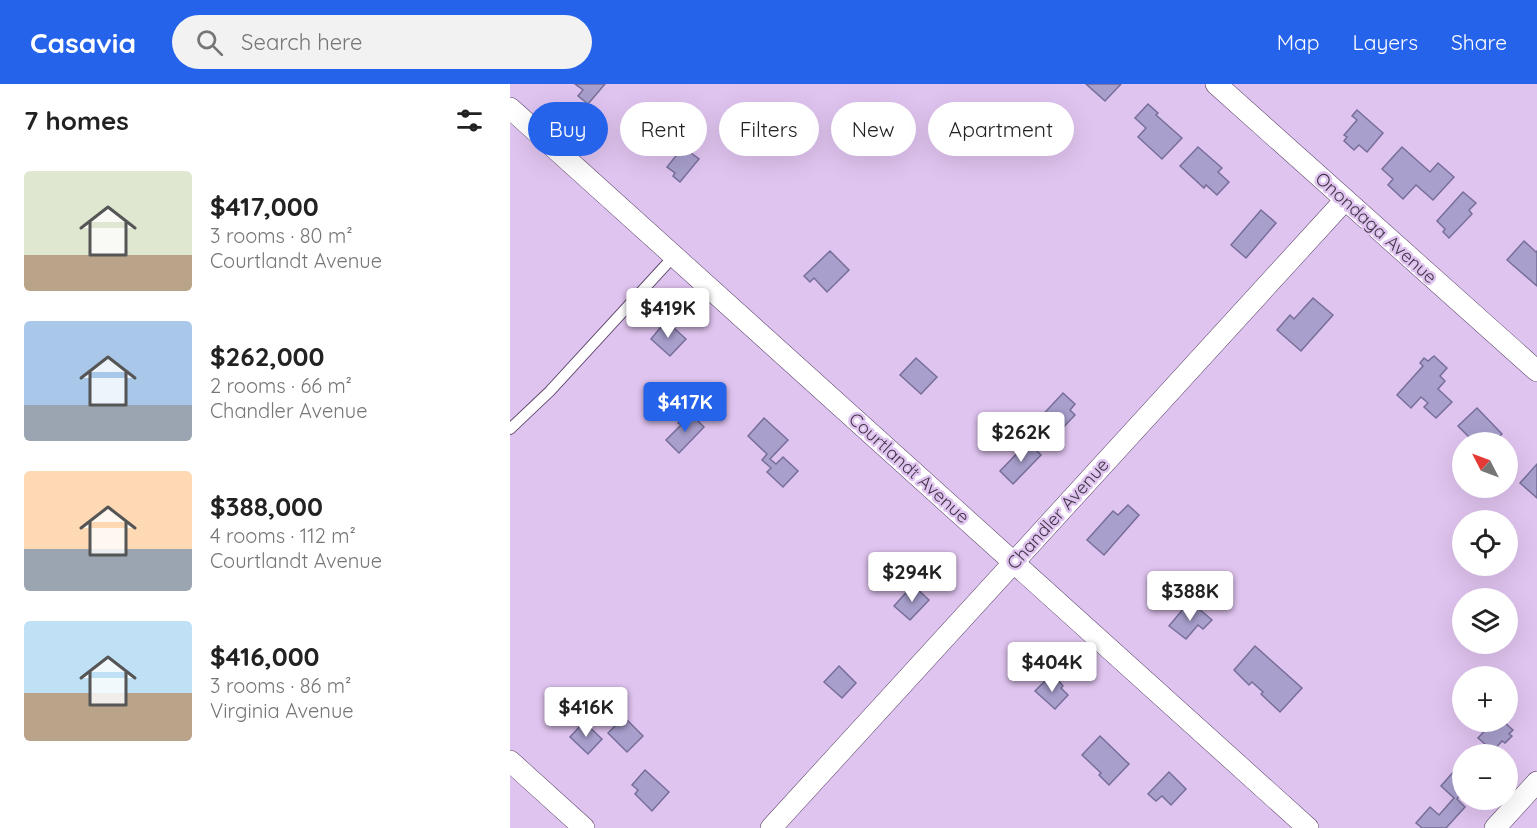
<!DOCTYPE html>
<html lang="en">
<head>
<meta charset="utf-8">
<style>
  body { margin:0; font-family:Quicksand,sans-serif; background:#f2f2f2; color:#222; height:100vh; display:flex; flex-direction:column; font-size:22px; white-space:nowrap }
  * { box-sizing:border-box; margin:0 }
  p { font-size:20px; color:#767676 }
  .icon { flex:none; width:33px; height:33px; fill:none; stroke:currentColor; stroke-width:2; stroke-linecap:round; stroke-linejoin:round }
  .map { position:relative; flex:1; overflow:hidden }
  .panel { display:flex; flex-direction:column; background:#fff; width:510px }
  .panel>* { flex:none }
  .banner { position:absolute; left:18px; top:18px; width:570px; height:54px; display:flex; gap:12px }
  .needle { width:39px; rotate:312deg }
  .controls { position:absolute; left:942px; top:348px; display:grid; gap:12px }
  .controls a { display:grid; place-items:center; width:66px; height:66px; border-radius:50%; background:#fff; box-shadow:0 6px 24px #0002; font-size:30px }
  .price { position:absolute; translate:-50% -51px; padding:0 14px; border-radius:6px; background:#fff; color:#222; font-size:20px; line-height:39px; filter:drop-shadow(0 2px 3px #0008) }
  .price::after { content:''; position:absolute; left:50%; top:36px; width:18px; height:14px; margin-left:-9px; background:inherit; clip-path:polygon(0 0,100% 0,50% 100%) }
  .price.on { background:#2563eb; color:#fff }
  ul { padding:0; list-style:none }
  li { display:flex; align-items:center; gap:18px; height:150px; padding:0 24px }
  li span { display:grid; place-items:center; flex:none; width:168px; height:120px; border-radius:6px; color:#555 }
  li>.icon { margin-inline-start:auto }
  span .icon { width:72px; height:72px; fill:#fffc; stroke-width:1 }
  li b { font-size:26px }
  h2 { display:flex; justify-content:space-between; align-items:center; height:72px; padding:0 24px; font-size:26px }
  .tag { padding:0 21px; border-radius:27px; background:#fff; box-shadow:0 6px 24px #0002; font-size:21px; line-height:54px }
  .tag.on { background:#2563eb; color:#fff }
  header { display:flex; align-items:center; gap:36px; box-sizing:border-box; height:84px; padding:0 30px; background:#2563eb; color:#fff }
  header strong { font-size:28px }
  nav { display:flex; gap:33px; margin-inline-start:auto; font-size:21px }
  .search { width:420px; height:54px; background:#f2f2f2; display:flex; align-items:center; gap:15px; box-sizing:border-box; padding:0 21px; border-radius:33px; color:#767676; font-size:22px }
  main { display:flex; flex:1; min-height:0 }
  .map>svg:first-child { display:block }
  .building { fill:#a89fcd; stroke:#776e9a; stroke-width:1.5 }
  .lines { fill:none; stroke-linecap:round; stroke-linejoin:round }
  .lane-casing { stroke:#5c4469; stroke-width:12 }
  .street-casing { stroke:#5c4469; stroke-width:22 }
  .lane { stroke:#fff; stroke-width:10 }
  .street { stroke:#fff; stroke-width:21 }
  .labels { text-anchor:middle; stroke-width:5; stroke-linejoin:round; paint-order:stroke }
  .street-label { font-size:18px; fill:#403546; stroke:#e0c4f0 }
</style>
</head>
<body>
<header>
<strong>Casavia</strong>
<div class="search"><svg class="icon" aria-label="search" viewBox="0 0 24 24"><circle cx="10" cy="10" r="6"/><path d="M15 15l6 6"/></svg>Search here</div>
<nav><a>Map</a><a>Layers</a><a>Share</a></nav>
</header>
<main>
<section class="panel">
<h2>7 homes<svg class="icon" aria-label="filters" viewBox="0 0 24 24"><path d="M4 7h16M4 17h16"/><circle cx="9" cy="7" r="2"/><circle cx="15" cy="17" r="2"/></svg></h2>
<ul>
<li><span style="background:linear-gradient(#dfe7d0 70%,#b9a48a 0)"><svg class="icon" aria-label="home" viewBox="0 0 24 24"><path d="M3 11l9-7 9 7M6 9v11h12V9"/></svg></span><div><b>$417,000</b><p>3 rooms · 80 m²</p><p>Courtlandt Avenue</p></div></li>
<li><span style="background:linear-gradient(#a9c7e8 70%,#9aa5b1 0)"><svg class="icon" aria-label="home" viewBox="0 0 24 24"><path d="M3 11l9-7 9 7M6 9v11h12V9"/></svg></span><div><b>$262,000</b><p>2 rooms · 66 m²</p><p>Chandler Avenue</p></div></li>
<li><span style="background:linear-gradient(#ffd9b3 65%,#9aa5b1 0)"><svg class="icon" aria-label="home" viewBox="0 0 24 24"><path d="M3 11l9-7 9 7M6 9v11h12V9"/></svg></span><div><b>$388,000</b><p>4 rooms · 112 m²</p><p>Courtlandt Avenue</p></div></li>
<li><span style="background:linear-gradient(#bfe0f5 60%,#b9a48a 0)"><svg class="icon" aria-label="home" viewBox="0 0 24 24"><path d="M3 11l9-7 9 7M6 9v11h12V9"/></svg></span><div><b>$416,000</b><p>3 rooms · 86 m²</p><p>Virginia Avenue</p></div></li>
</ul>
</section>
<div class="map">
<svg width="1027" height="744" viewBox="0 0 1027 744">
  <rect width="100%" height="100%" fill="#e0c4f0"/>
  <!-- building -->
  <g class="building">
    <path d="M65,0H95L78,20L68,12L73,6Z"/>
    <path d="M576,0H611L595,17Z"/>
    <path d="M638,20L648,29L646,31L672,54L652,75L628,53L636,44L625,34Z"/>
    <path d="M847,26L873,49L857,68L849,61L844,66L834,57L837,53L834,51L847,36L842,32Z"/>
    <path d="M173,63L189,75L170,98L163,92L165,89L157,83Z"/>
    <path d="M688,63L712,84L708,88L719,98L707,111L696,101L694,104L670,82Z"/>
    <path d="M892,63L920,88L928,79L944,93L923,116L906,101L893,115L878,101L883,95L872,85Z"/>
    <path d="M953,108L966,119L959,126L962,130L939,154L933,148L935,145L927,137Z"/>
    <path d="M751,126L766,139L736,174L721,161Z"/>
    <path d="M1014,157L1026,168L1027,167V202L997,176Z"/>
    <path d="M320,167L339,186L317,208L304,194L300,198L294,192Z"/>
    <path d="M803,214L823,231L791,267L767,246L780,231L784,235Z"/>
    <path d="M156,237L176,255L160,272L141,255Z"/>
    <path d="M924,272L937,284L930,292L935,297L928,305L942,318L926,334L914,323L918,319L911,313L901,324L887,311L913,282L910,279L914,274L918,277Z"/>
    <path d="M406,274L427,293L411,310L390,291Z"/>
    <path d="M553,309L565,320L560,326L565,331L543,354L526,338Z"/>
    <path d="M967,324L992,350L983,358H964L948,342Z"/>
    <path d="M179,328L194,343L169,369L156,356L171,341L168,339Z"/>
    <path d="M254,334L278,356L260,375L266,380L273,373L288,387L273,403L257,388L261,384L252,376L257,370L238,352Z"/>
    <path d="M518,358L531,371L503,400L490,387Z"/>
    <path d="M1027,380V414L1010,399Z"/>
    <path d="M618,421L629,431L594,471L577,456L603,427L608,431Z"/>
    <path d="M403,501L419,516L400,536L384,522Z"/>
    <path d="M674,524L682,531L688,524L702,536L693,545L688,541L676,555L659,542Z"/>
    <path d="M745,562L792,604L770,628L751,610L753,608L742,598L739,601L724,586Z"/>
    <path d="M329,582L346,599L332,614L314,598Z"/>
    <path d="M538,594L544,600L548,596L553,602L551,604L558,611L545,625L525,607Z"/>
    <path d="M114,633L133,652L117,668L98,649Z"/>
    <path d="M74,638L92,655L78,670L60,653Z"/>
    <path d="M983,638H994L1003,646L999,650L1002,652L995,659L992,657L983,667L968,654Z"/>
    <path d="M590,652L619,680L599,701L589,691L591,689L572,671Z"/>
    <path d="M135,686L159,708L142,727L125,710L128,706L122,701Z"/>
    <path d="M945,686L952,692V708L947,715L955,723L936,744H912L906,739L920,723L929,731L944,714L931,702Z"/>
    <path d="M659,688L676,705L661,721L652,712L646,717L638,710Z"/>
  </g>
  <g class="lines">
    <defs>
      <path id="lane" d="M0,345L40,307L164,172"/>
      <g id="street">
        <path d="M706,0L1027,287"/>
        <path d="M0,24L798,744"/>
        <path d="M0,677L74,744"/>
        <path d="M261,744L835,116"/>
        <path d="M985,744L1027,698"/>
      </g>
    </defs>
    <!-- lane casing -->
    <use href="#lane" class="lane-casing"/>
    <!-- street casing -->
    <use href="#street" class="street-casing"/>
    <!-- lane -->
    <use href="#lane" class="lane"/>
    <!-- street -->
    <use href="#street" class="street"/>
  </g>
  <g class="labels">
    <!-- street labels -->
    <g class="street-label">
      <text transform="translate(866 144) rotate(42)" y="6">Onondaga Avenue</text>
      <text transform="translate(399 384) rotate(42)" y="6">Courtlandt Avenue</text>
      <text transform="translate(548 430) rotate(-48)" y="6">Chandler Avenue</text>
    </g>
  </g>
</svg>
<div class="controls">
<a><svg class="needle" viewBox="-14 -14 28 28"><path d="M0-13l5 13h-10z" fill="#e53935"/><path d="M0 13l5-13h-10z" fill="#767676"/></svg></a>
<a><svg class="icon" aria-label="locate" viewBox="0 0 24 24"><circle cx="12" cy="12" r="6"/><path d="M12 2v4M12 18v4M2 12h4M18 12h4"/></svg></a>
<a><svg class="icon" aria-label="layers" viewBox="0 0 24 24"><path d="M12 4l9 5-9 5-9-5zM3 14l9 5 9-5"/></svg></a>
<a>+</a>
<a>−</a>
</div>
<b class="price" style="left:158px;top:255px">$419K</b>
<b class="price on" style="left:175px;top:349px">$417K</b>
<b class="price" style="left:511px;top:379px">$262K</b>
<b class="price" style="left:402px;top:519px">$294K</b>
<b class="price" style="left:680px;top:538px">$388K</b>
<b class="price" style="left:542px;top:609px">$404K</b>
<b class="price" style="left:76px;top:654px">$416K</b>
<div class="banner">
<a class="tag on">Buy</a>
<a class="tag">Rent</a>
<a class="tag">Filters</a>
<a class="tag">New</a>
<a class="tag">Apartment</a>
</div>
</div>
</main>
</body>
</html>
